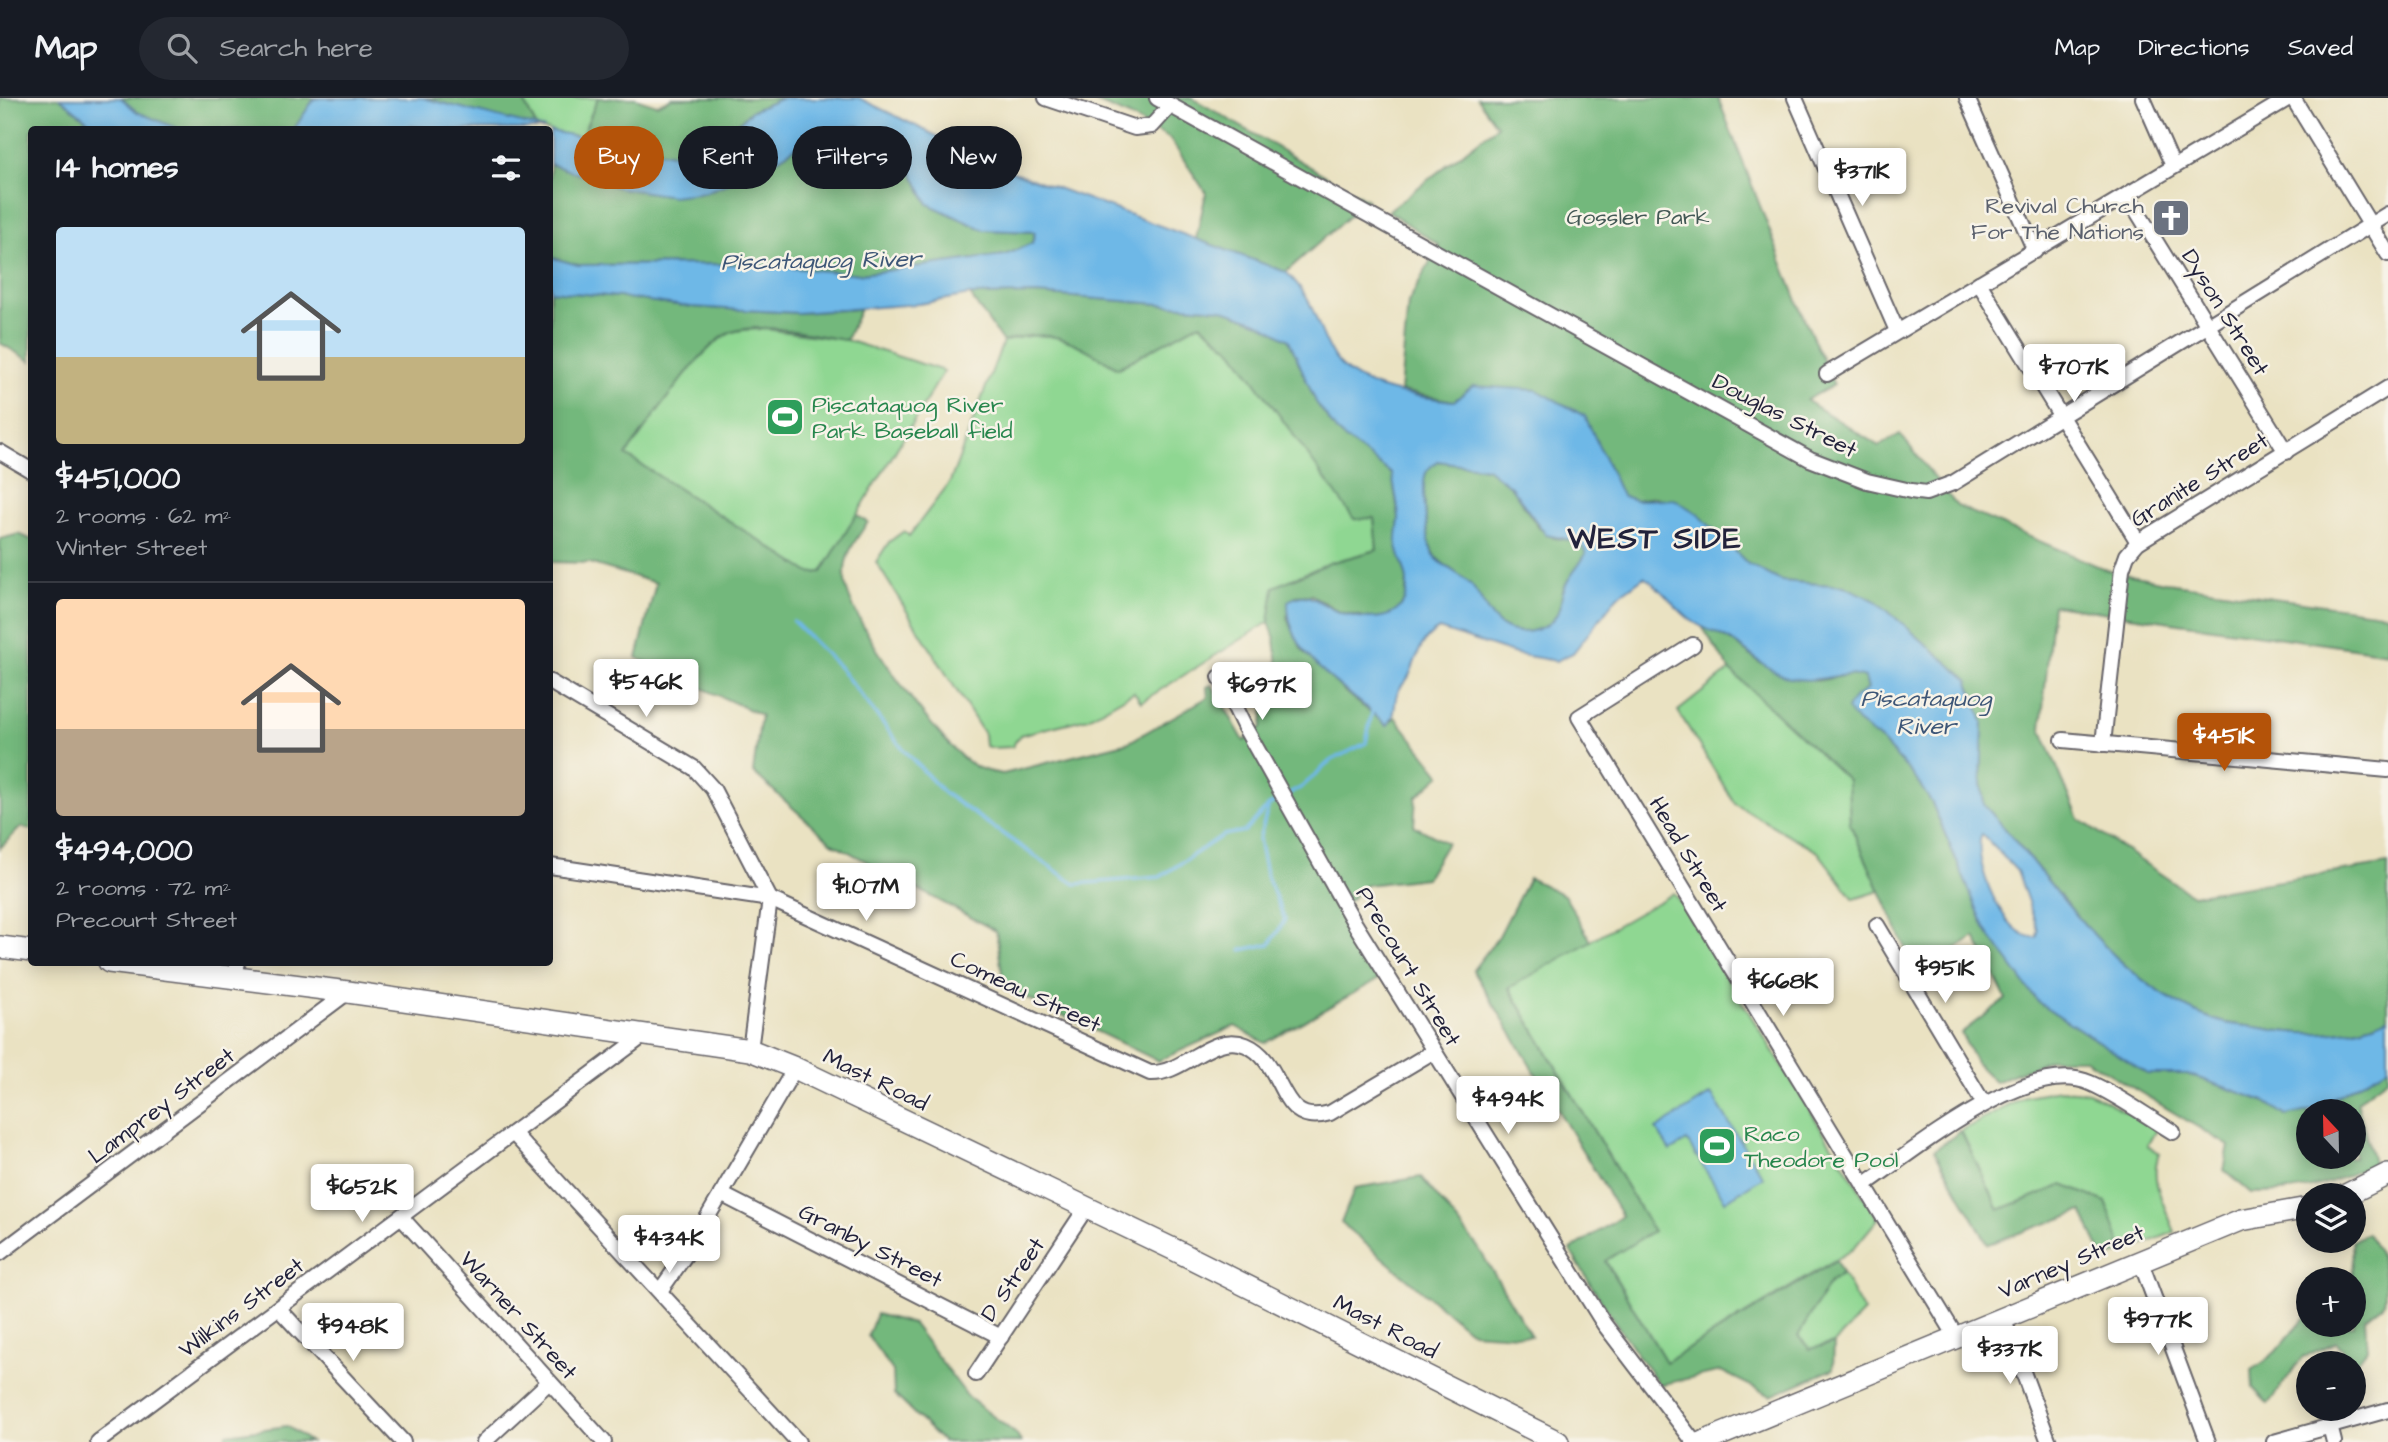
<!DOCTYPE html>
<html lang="en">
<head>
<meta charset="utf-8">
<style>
  body { margin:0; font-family:"Architects Daughter",sans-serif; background:#242831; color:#f1f3f6; height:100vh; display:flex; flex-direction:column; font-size:26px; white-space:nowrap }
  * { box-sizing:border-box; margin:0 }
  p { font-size:23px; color:#9ea1a6 }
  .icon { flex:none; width:38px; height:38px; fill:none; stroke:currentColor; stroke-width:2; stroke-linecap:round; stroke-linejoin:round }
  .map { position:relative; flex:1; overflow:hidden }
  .panel { position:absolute; left:28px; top:28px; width:525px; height:840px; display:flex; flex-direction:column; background:#171b24; border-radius:7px; box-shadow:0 4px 18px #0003 }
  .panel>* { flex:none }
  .hud { position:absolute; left:574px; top:28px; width:665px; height:63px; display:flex; gap:14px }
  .needle { width:46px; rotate:338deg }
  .fabs { position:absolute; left:2296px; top:1001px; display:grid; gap:14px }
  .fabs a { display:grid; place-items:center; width:70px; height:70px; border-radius:50%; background:#171b24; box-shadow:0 4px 18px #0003; font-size:35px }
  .price { position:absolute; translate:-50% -60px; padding:0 16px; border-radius:7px; background:#fff; color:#222; font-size:23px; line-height:46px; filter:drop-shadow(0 2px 4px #0008) }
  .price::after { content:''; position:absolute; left:50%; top:42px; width:21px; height:16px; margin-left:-10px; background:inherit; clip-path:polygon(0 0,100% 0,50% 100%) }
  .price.selected { background:#b45309; color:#fff }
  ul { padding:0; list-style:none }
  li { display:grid; align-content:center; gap:14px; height:371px; padding:0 28px }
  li+li { border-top:2px solid #363941 }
  li span { display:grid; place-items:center; height:217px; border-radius:7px; color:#555 }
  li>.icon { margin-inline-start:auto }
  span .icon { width:126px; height:126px; fill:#fffc; stroke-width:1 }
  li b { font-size:30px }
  h2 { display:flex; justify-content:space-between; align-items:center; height:84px; padding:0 28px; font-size:30px }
  .tag { padding:0 24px; border-radius:32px; background:#171b24; box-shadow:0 4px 18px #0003; font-size:24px; line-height:63px }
  .tag.selected { background:#b45309; color:#fff }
  header { display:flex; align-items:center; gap:42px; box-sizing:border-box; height:98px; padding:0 35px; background:#171b24; border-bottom:2px solid #363941 }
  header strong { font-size:33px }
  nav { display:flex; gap:38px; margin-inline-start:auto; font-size:24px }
  .search { width:490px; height:63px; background:#242831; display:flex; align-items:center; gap:18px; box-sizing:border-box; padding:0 24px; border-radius:38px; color:#9ea1a6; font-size:26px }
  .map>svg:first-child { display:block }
  .green { fill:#8fd792; stroke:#587c66; stroke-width:2 }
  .forest { fill:#73b87c; stroke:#4a6d5c; stroke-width:2; fill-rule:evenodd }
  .water { fill:#6eb8e7; stroke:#486d91; stroke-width:2; fill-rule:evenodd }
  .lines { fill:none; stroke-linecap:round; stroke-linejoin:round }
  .stream { stroke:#6eb8e7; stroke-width:3.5 }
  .street-casing { stroke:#68656a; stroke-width:18 }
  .secondary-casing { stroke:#68656a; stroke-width:24 }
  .street { stroke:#fff; stroke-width:14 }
  .secondary { stroke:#fff; stroke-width:21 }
  .labels { text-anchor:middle; stroke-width:5; stroke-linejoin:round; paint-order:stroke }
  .worship-label { font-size:23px; fill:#5b616d; stroke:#f7f3e8; text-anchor:end }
  .park-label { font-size:23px; fill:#435855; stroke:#f7f3e8 }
  .street-label { font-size:23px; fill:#22223b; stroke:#f7f3e8 }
  .leisure-label { font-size:23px; fill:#27864d; stroke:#f7f3e8; text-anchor:start }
  .water-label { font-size:24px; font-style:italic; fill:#3d5677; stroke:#f7f3e8 }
  .district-label { font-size:30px; font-weight:bold; letter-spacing:2px; fill:#22223b; stroke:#f7f3e8 }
</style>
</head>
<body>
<header>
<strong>Map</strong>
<div class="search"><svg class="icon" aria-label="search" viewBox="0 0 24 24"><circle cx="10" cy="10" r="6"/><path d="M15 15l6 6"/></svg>Search here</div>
<nav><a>Map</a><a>Directions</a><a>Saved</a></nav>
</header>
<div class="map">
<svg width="2388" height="1344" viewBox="0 0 2388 1344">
  <rect width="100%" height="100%" fill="#f7f3e8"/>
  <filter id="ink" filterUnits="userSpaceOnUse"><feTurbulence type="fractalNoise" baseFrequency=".0143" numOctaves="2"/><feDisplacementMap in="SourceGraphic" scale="14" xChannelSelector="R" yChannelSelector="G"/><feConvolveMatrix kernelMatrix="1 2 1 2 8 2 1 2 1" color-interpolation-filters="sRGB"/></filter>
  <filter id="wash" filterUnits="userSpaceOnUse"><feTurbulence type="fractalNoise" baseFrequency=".00686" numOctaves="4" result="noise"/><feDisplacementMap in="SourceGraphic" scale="28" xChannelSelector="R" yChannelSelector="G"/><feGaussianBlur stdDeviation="1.57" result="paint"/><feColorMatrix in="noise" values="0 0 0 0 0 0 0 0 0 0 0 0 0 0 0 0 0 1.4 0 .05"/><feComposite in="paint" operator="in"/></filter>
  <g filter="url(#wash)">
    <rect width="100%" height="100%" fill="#eae2c2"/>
    <!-- green -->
    <g class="green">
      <path d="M522,0H598L581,40L537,30Z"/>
      <path d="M1199,225L1233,253L1354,420H1374L1377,452L1329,465L1275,489L1269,524L1141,604L1134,594L1088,620L1020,637L1012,649L992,650L985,648L984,636L876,464L889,444L904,433L909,438L950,384L1003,244C1052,226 1077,246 1118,270Z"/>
      <path d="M765,231L846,242L944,273L822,474L810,475L626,357C647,328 702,244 733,234C742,231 755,232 765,231Z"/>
      <path d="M1730,572L1848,682L1850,726L1880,793L1854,801L1818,754L1735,706L1678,613Z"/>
      <path d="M1674,795L1878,1121L1853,1151L1666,1264L1605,1162L1653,1133L1509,889Z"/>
      <path d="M2059,992L2089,994L2157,1030L2147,1048L2160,1055C2147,1080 2166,1110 2175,1134L2123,1154L2106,1104L2063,1087L1999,1112L1961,1033L2026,998Z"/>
      <path d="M1842,1175L1864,1214L1834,1245L1810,1251L1798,1238L1830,1184Z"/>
    </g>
    <!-- forest -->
    <g class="forest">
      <path d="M0,0H60L98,31L32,32L31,263L0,245Z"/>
      <path d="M121,0H319L314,1L294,32L176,31L137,14Z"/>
      <path d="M423,0H522L537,30Z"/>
      <path d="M598,0H635L657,7L672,0H783L751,13L714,48L688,59L581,40Z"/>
      <path d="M1086,0H1192L1367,102L1286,174L1196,141L1206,95L1170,41L1129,18Z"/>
      <path d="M1477,0H1718L1801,213L1834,287L1806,302L1879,348L1900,336L1957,408L2107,472L2174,486L2388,516V555L2053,507L2041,631L2079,721L2192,797L2388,766V920C2350,938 2303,938 2262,930C2247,927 2230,928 2215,922C2112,886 2055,783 1984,707L1981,686L1983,624L1968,582L1876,503L1844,488L1781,483L1748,466L1698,416L1655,399L1636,402L1622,398L1604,358L1473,288L1454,303L1400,293L1408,205L1439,147L1388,113L1497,28Z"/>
      <path d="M859,28L906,62L928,106L984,132L1035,134L1032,145L1005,157L862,176L742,166L578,167L550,159V66L619,90L759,73L824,31Z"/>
      <path d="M550,193L619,199L692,209L798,215L860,211L846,242C812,238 766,223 732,234C701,245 648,328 626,357L810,475L822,474L856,417L868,424C855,443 843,457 845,482C848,522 935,639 968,664C979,672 990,674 1003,676L1129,644L1208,599L1207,589L1212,587L1244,643L1262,629L1264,607L1279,577L1275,541L1269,524L1274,489L1329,465L1377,452L1374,420L1354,421L1233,253L1200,225L1118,270C1077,246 1053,226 1003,244L970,197L1036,196L1221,211L1260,225L1289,242L1316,304L1338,335L1392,376L1399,420L1397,446L1407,481L1405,502L1396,514L1380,522L1340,514L1312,497L1296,498L1287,519L1302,552L1347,596L1387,627L1395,619L1441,677L1416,699L1414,728L1447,745L1426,780L1366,787L1339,812L1381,880L1265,945L1235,928L1158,963L1004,889L996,833L832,745L753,674L761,617L637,560L656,485L589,465L550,464Z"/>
      <path d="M1436,363L1487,370L1511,389L1539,430L1554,440L1580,443L1587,454C1581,468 1569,477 1564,490C1561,497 1562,504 1559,511C1553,532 1524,539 1505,530C1489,522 1482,501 1472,488C1462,476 1445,470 1435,458C1427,449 1421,384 1426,375C1427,371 1433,366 1436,363Z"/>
      <path d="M19,436L32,442L31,732L21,729L0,750V441Z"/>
      <path d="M1701,527L1735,545L1759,564L1817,583L1853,576L1865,580L1868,591L1854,600L1857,624L1882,643L1914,678L1932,705L1986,832L2038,904L2148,976H2187L2264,1003L2286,1018L2331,1002L2388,969V980L2357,1003L2373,1065C2332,1088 2297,1095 2251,1095L2224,1072L2229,1048L2085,961H2051L1995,984L1976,965L1961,935L2006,901L1975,839L1929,867L1911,862L1850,726L1848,682L1730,572ZM2308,1013H2354V1059H2308Z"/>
      <path d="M1529,780L1564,797L1591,843L1509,890L1653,1133L1605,1163L1666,1264L1836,1163L1842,1175L1830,1184L1798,1238L1810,1251L1834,1245L1833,1271L1771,1298L1721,1273L1660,1287C1627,1244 1598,1200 1570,1152L1622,1118L1473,872L1499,838Z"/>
      <path d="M1961,1033L1999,1112L2063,1087L2106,1104L2123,1154L2104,1161L2082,1113L1988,1146L1934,1052Z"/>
      <path d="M1421,1079L1478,1149L1531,1238L1471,1234L1341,1125L1355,1090Z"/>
      <path d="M2367,1135C2382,1154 2388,1181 2384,1206L2365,1221L2367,1251L2356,1265L2336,1244L2303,1259L2268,1306L2253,1290L2252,1272L2271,1259L2308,1216V1227H2354L2352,1143Z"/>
      <path d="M876,1216L913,1226L968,1299L1016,1336L1021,1344H943L894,1296L893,1273L868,1238Z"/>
      <path d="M287,1328L310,1344H225L227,1336Z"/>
    </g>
    <!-- water -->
    <g class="water">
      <path d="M60,0H121L137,14L179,31H98Z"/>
      <path d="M320,0H423L545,31L441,32L411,28L386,32L294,31L314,1Z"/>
      <path d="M783,0H859L1000,69L1286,174C1316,203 1313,221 1331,254C1351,293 1415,298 1454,303L1473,288L1537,292L1585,318L1622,398L1636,402L1674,401L1698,416L1748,466L1781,483L1844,488L1876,503L1968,582L1983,624L1981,686L1984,707C2054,783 2112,886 2215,922C2230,928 2247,927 2262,930C2303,938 2350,938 2388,920V969L2313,1012L2286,1018L2264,1003L2187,976H2148L2038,904L1986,832L1932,705L1914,678L1882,643L1857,624L1847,611L1854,600L1868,591L1865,580C1842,571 1818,587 1790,580C1769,574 1753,557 1735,545C1722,536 1705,532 1692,523C1674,510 1663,491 1644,479L1617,499L1573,555L1556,563L1516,556L1439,531C1419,542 1418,559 1409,578C1406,584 1399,589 1397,596C1393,610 1397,616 1387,628C1351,591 1286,562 1288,503C1311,489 1320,508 1341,515C1372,524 1409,524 1407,483C1406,470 1398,459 1397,446C1396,437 1399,428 1399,419C1398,405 1394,390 1392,376L1338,335L1316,304L1289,242L1260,225L1221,211L1036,196L970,197L919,206L798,215L691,209L619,199L550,193V159L578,167L742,166L862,176L1005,157L1032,145L1035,134L984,132L928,106L906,62L859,28L824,31L759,73L706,94L672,98L619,90L550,66V33L688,59L715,48L751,13ZM1437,363L1487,370L1511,389L1546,437L1580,444L1586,455C1580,468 1569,477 1564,491C1561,497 1562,505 1559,511C1552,532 1523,539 1505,530C1489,522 1482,501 1472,488C1462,476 1444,470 1434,458C1427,449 1421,384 1426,375C1427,371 1434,366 1437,363ZM1982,736L2017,773L2038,832L2037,839C2005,844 1970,760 1982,736Z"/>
      <path d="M1711,996L1763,1079L1725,1103L1687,1043L1670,1053L1656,1031Z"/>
    </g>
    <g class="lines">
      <!-- stream -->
      <g class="stream">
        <path d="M793,523L839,569L903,651L944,695L1075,786L1160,779L1223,737L1245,733L1269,707L1281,701"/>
        <path d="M1287,697L1302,689L1330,663L1366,645L1373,609"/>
        <path d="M1241,852L1270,846L1285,822L1266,776L1259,741L1268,710"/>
      </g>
    </g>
  </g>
  <g filter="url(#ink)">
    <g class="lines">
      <defs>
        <g id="street">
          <path d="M1046,0L1135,30L1152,28L1170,8"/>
          <path d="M1157,0L1810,361L1867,383L1911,393L1926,395L1953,385L2388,116"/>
          <path d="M1795,0L1897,233"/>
          <path d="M1967,0L2035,153"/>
          <path d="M2143,0L2173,68"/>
          <path d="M2293,0L2388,156"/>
          <path d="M2127,97L2286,354"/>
          <path d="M1979,185L2138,444"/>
          <path d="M1827,276L2289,0"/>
          <path d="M0,354L32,373"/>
          <path d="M1693,547L1579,619L1957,1240"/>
          <path d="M1220,579L1244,628L1355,826L1604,1226L1694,1344"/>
          <path d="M550,584L694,670L713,691L770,801L750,952"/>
          <path d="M2063,642L2388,672"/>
          <path d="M2103,646L2122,471L2127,457L2138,444L2388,290"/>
          <path d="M550,768L770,801L1150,975C1183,977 1212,933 1246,947C1287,964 1276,1031 1330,1015L1434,953"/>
          <path d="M1877,827L1984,1006"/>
          <path d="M235,879L238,864"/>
          <path d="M513,1035L798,1344"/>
          <path d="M1864,1087C1914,1053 2028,958 2090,985C2118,997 2146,1018 2173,1034"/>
          <path d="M721,1096L1001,1239"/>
          <path d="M401,1119L604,1344"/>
          <path d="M0,1155L348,894"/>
          <path d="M2140,1162L2208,1344"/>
          <path d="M660,1193L686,1156L795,970"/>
          <path d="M278,1210L403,1344"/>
          <path d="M2003,1220L2049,1344"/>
          <path d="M976,1276L1086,1110"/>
          <path d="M2330,1328L2334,1344"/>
          <path d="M98,1344L647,935"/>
          <path d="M484,1344L548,1285"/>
          <path d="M2274,1344L2388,1312"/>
        </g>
        <g id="secondary">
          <path d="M0,849L32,853"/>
          <path d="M109,864L348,894L750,952L795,970L1173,1151L1558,1344"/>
          <path d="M2346,1097L2388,1076"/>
          <path d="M1703,1344L2241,1122L2308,1110"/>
        </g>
      </defs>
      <!-- street casing -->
      <use href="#street" class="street-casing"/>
      <!-- secondary casing -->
      <use href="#secondary" class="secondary-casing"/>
      <!-- street -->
      <use href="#street" class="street"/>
      <!-- secondary -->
      <use href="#secondary" class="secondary"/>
    </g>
  </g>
  <!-- icons -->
  <defs>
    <symbol id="church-square" viewBox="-11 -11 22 22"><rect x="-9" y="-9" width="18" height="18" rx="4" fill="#6b7280" stroke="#f7f3e8"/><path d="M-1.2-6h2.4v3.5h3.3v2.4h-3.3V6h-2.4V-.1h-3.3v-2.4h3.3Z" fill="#fff"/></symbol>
    <symbol id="stadium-square" viewBox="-11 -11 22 22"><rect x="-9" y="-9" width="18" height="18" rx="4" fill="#2e9e5b" stroke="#f7f3e8"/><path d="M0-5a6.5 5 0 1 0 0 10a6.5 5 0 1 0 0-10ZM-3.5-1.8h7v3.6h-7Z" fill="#fff"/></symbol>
  </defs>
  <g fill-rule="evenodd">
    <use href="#church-square" x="2149" y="98" width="44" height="44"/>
    <use href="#stadium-square" x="763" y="297" width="44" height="44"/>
    <use href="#stadium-square" x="1695" y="1026" width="44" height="44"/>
  </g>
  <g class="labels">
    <!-- worship labels -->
    <g class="worship-label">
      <text x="2144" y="115">Revival Church<tspan x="2144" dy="26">For The Nations</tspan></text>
    </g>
    <!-- park labels -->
    <g class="park-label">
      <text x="1638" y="126">Gossler Park</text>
    </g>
    <!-- street labels -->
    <g class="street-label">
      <text transform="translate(2226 214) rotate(58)" y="8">Dyson Street</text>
      <text transform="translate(1785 317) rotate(27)" y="8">Douglas Street</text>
      <text transform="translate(2199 381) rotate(-32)" y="8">Granite Street</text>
      <text transform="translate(1689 756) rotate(59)" y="8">Head Street</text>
      <text transform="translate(1409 868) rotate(59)" y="8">Precourt Street</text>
      <text transform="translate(1026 893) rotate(25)" y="8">Comeau Street</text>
      <text transform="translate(876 981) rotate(26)" y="8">Mast Road</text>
      <text transform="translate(161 1007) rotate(-37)" y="8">Lamprey Street</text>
      <text transform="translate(871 1147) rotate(27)" y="8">Granby Street</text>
      <text transform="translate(2071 1163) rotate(-23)" y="8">Varney Street</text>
      <text transform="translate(1012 1181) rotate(-56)" y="8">D Street</text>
      <text transform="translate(241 1209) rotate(-37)" y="8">Wilkins Street</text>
      <text transform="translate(519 1217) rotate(48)" y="8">Warner Street</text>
      <text transform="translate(1386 1228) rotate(27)" y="8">Mast Road</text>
    </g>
    <!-- leisure labels -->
    <g class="leisure-label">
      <text x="812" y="314">Piscataquog River<tspan x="812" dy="26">Park Baseball field</tspan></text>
      <text x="1744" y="1043">Raco<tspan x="1744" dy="26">Theodore Pool</tspan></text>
    </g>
    <!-- water labels -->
    <g class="water-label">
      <text transform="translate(821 162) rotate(-1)" y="8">Piscataquog River</text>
      <text x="1926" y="608">Piscataquog<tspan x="1926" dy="28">River</tspan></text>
    </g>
    <!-- district labels -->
    <g class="district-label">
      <text x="1655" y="450">WEST SIDE</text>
    </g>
  </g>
</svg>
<div class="fabs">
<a><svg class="needle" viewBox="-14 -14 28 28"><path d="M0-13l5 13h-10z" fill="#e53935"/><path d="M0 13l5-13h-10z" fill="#9ea1a6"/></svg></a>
<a><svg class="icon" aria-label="layers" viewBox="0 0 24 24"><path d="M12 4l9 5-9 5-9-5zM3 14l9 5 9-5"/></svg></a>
<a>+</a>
<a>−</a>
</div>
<b class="price" style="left:1862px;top:110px">$371K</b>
<b class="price" style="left:2074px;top:306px">$707K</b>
<b class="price" style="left:646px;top:621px">$546K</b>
<b class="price" style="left:1262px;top:624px">$697K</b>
<b class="price selected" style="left:2224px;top:675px">$451K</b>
<b class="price" style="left:866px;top:825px">$1.07M</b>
<b class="price" style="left:1945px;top:907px">$951K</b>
<b class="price" style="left:1783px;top:920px">$668K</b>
<b class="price" style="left:1508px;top:1038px">$494K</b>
<b class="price" style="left:362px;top:1126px">$652K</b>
<b class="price" style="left:669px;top:1177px">$434K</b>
<b class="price" style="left:2158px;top:1259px">$977K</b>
<b class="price" style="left:353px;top:1265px">$948K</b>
<b class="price" style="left:2010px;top:1288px">$337K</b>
<div class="hud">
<a class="tag selected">Buy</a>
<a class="tag">Rent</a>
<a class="tag">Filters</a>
<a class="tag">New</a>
</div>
<section class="panel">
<h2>14 homes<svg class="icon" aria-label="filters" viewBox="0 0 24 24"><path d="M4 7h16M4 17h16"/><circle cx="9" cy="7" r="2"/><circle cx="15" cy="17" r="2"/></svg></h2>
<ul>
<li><span style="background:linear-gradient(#bfe0f5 60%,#c2b280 0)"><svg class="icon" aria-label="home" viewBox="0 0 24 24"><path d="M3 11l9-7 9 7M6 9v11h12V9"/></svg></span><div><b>$451,000</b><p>2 rooms · 62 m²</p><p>Winter Street</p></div></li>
<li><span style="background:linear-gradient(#ffd9b3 60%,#b9a48a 0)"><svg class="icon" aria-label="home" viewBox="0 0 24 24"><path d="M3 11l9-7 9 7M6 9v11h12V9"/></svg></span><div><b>$494,000</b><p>2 rooms · 72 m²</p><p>Precourt Street</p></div></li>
</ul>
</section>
</div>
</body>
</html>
